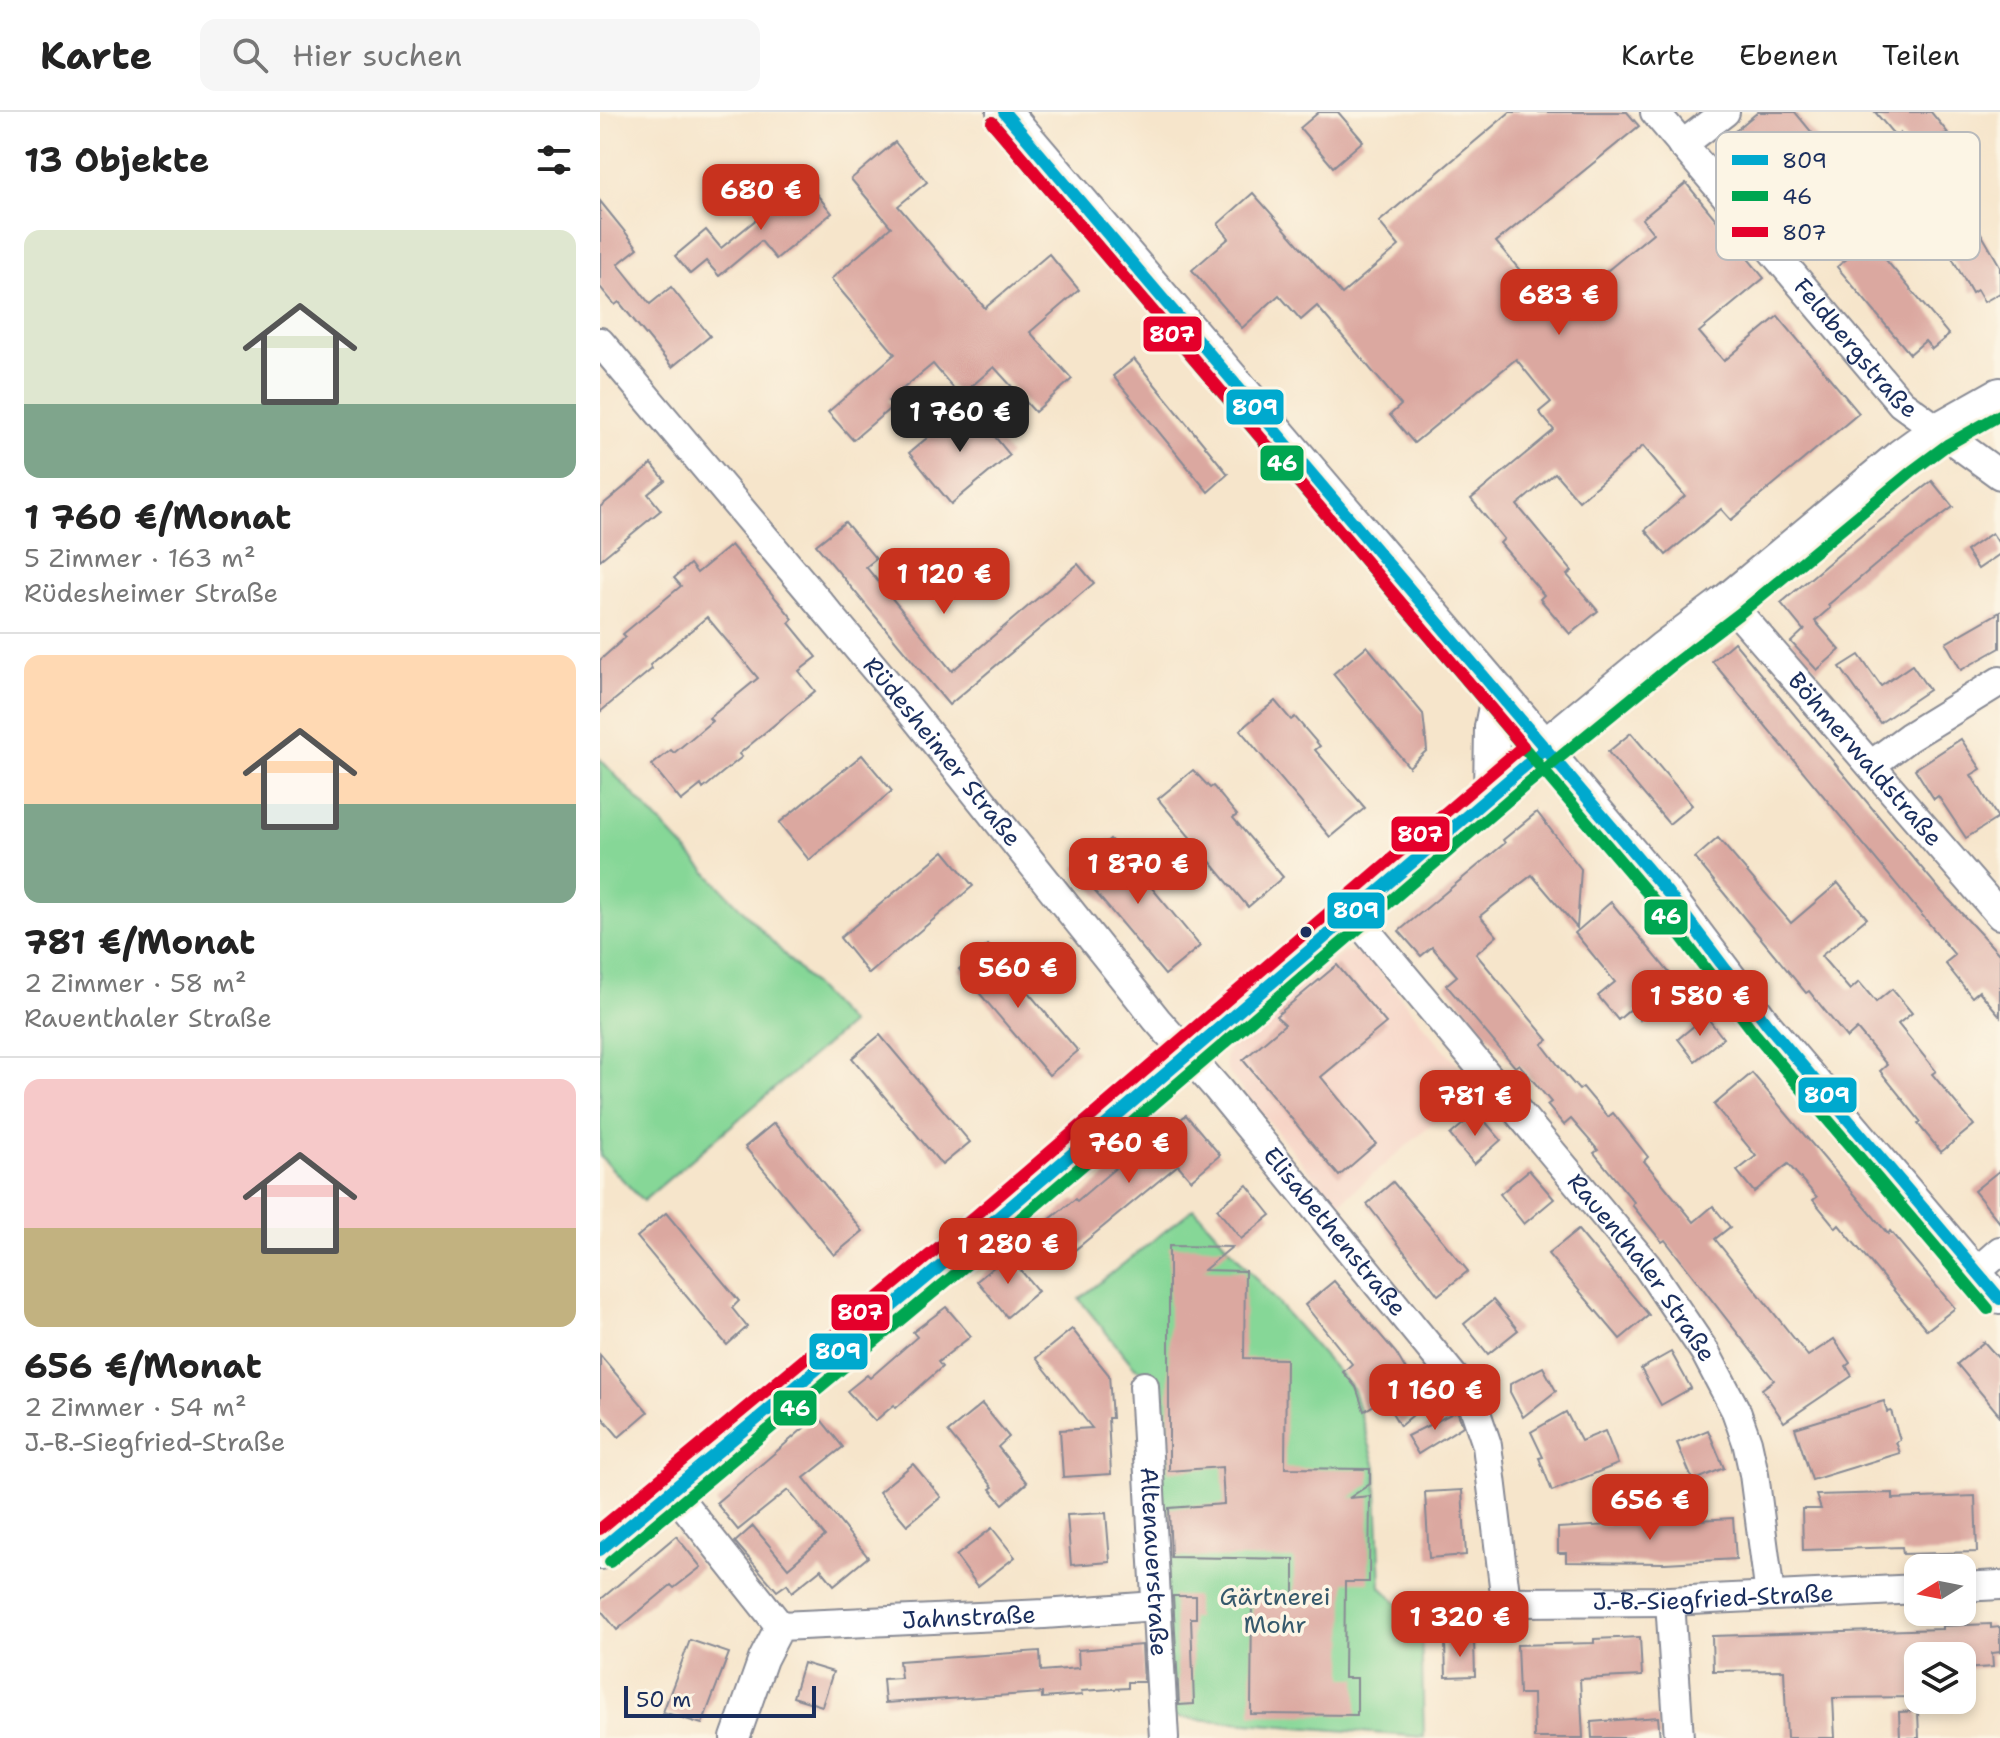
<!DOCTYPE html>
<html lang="de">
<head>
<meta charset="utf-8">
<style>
  body { margin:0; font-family:"Shantell Sans",sans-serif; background:#f6f6f6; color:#222; height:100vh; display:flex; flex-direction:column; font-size:30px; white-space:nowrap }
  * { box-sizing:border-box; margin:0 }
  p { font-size:26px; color:#767676 }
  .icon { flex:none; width:44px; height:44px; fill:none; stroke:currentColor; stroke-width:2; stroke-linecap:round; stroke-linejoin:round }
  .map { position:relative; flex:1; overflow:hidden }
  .side { display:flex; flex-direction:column; background:#fff; width:600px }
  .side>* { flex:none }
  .needle { width:52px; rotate:260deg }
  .fabs { position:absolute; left:1304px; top:1442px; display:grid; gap:16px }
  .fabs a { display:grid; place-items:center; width:72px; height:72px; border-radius:16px; background:#fff; box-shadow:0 4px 12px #0003; font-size:40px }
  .scale { position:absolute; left:24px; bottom:20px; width:192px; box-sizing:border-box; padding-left:8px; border:4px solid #1b2f5e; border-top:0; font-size:22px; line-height:28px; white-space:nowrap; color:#1b2f5e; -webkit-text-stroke:6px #fcf5e5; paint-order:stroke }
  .price { position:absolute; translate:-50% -68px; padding:0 18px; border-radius:16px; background:#c8321e; color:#fff; font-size:26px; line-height:52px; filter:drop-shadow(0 2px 4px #0008) }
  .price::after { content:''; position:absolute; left:50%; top:48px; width:24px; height:18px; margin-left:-12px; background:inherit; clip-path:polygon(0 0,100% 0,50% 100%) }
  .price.active { background:#222; color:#fff }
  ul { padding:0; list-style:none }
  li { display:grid; align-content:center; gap:16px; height:424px; padding:0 24px }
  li+li { border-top:2px solid #e0e0e0 }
  li span { display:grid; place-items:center; height:248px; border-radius:16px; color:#555 }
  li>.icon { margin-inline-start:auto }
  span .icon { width:144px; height:144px; fill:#fffc; stroke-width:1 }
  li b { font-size:34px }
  h2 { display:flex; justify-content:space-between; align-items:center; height:96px; padding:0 24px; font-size:34px }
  header { display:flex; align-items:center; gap:48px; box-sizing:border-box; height:112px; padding:0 40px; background:#fff; border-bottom:2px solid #e0e0e0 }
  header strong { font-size:38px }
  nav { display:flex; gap:44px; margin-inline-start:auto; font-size:28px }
  .search { width:560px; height:72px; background:#f6f6f6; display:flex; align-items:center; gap:20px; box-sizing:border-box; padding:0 28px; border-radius:16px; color:#767676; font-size:30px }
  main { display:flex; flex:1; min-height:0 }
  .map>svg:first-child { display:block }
  .built { fill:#f6d2c4 }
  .green { fill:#86d797; stroke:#50837a; stroke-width:2 }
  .building { fill:#dba8a0 }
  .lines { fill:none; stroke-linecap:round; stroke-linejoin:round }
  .minor-casing { stroke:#888a94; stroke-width:32 }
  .tertiary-casing { stroke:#888a94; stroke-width:38 }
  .secondary-casing { stroke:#888a94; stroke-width:42 }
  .minor { stroke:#fff; stroke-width:28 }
  .tertiary { stroke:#fff; stroke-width:34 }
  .secondary { stroke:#fff; stroke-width:38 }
  .bus-1-casing { stroke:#fcf5e5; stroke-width:18 }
  .bus-2-casing { stroke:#fcf5e5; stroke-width:18 }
  .bus-3-casing { stroke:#fcf5e5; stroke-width:18 }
  .bus-1 { stroke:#00a9ce; stroke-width:12 }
  .bus-2 { stroke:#00a651; stroke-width:12 }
  .bus-3 { stroke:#e4002b; stroke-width:12 }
  .bus-dot { fill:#1b2f5e; stroke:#fcf5e5; stroke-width:3 }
  .labels { text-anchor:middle; stroke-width:7; stroke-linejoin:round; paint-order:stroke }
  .street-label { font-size:24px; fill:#1b2f5e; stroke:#fcf5e5 }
  .park-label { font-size:24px; fill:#36596c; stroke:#fcf5e5 }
  .key { fill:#fcf5e5; stroke:#b8babc; stroke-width:2 }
  .key-label { font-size:22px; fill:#1b2f5e }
  .line-badge { stroke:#fcf5e5; stroke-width:3 }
  .badge-label { font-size:22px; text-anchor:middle; font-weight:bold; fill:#fff }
</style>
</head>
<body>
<header>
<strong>Karte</strong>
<div class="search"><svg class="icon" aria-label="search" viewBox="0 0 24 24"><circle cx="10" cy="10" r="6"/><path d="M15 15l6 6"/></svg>Hier suchen</div>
<nav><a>Karte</a><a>Ebenen</a><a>Teilen</a></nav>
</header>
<main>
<section class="side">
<h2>13 Objekte<svg class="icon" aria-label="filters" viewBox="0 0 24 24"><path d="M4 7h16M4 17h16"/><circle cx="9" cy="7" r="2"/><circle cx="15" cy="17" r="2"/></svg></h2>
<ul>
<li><span style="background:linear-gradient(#dfe7d0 70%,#7fa58c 0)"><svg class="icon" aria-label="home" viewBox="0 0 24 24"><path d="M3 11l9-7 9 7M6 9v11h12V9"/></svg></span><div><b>1 760 €/Monat</b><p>5 Zimmer · 163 m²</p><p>Rüdesheimer Straße</p></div></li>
<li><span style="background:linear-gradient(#ffd9b3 60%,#7fa58c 0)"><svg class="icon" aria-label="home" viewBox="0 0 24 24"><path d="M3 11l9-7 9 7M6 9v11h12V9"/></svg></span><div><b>781 €/Monat</b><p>2 Zimmer · 58 m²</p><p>Rauenthaler Straße</p></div></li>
<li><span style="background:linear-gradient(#f6c9c9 60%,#c2b280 0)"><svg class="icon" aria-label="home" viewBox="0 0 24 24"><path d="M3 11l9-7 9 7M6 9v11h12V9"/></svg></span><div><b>656 €/Monat</b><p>2 Zimmer · 54 m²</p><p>J.-B.-Siegfried-Straße</p></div></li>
</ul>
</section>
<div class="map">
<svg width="1400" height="1626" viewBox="0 0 1400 1626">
  <rect width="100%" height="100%" fill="#fcf5e5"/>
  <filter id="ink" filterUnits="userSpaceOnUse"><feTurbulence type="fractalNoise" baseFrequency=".0125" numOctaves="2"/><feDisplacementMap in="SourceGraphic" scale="16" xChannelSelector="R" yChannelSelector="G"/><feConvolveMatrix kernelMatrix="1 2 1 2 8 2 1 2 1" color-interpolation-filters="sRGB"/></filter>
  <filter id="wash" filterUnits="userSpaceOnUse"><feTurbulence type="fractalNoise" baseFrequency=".006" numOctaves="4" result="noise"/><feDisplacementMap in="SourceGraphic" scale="32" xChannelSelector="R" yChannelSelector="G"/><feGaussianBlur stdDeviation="1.8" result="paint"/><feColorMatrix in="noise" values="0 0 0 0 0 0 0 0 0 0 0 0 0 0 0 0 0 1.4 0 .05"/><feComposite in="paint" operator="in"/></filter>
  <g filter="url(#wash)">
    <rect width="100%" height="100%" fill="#f6e5cb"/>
    <!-- built -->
    <path class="built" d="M754,839L766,844L876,975L737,1093L627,959L625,947L629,935L743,841Z"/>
    <!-- green -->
    <g class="green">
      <path d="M0,647L250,912L43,1089L0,1044Z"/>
      <path d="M594,1096L753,1277L776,1355L781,1475L821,1514L824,1625L568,1605L556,1267L534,1255L479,1187Z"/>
    </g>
    <g id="blocks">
      <!-- building -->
      <g class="building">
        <path d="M719,0H738L763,29L733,55L700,16Z"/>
        <path d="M910,0H1027L1039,14L896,130L956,201L1053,121L1042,107L1086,71L1164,166L1099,220L1124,249L1178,204L1259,301L1131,408L1121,397L1066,443L1045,418L1085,384L1043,334L979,389L955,361L917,393L972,459L967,463L998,499L970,522L940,487L944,483L900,431L904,427L871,387L954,318L939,300L951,290L916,247L814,331L790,303L801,293L717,194L701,208L679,183L642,216L592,158L629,126L618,112L653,81L742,182L799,134L779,110Z"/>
        <path d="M1158,0H1195L1246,62L1200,100L1134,20Z"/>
        <path d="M1275,0H1331L1348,21L1310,33L1300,21L1296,25Z"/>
        <path d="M295,30L327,70L298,94L385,196L449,142L479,178L430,220L472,267L435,300L394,255L360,284L333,252L288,289L293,294L253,328L228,300L295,242L231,167L291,115L251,67Z"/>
        <path d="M205,68L232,101L176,147L161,129L119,164L106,149L90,162L75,144L106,118L121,136Z"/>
        <path d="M0,89L38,136L18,152L50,192L71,175L110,224L72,255L19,190L15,193L0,175Z"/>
        <path d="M1288,90L1315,122L1286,148L1349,223L1332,237L1325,229L1310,242L1237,155L1254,141L1244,129Z"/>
        <path d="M1371,104L1400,154V181L1384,190L1377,178L1372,181L1339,123Z"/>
        <path d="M534,247L628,362L608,380L513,264Z"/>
        <path d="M368,292L410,343L351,392L309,341Z"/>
        <path d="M52,352L65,368L48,382L61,398L0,448V395Z"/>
        <path d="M1332,369L1353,395L1285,445L1228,493L1230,496L1215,509L1240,538L1217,558L1191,530L1205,517L1204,519L1181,491L1268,418Z"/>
        <path d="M245,410L276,447L266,455L352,559L478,452L494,471L349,593L216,433Z"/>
        <path d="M1392,421L1400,433V442L1378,457L1366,439Z"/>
        <path d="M131,433L193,507L189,511L217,545L199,559L215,579L139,642L142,645L122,661L103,677L101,673L81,689L52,653L71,638L74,641L112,609L109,606L158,566L107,505L50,553L52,557L0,600V548L26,525L23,522L81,474L74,466L90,452L97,461Z"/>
        <path d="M1400,500V536L1361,558L1346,531Z"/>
        <path d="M1134,530L1340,778L1400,843V904L1379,879L1372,885L1345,851L1355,843L1112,549Z"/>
        <path d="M767,534L823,602L827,638L809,655L733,562Z"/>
        <path d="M1259,543L1281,574L1312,553L1329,578L1280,611L1240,555Z"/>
        <path d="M675,589L691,608L695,605L720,634L715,638L765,696L730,725L640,618Z"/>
        <path d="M1031,621L1092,693L1069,712L1008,640Z"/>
        <path d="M1361,627L1381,657L1371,663L1398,706L1366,726L1338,684L1334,687L1315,657Z"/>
        <path d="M262,643L292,679L209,748L179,711Z"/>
        <path d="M593,658L610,676L613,674L637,703L633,706L683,765L648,795L558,687Z"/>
        <path d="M937,700L981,757L977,816L932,763L880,804L897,824L876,842L948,928L942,932L965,962L979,978L983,975L1008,1005L1013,1001L1048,1045L1044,1049L1094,1110L1113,1094L1121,1104L1130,1115L1115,1127L1208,1244L1234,1227L1250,1251L1246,1254L1252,1264L1184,1310L1162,1277L1174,1268L1065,1128L1062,1130L1032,1093L1034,1090L994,1041L998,1038L971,1007L964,1013L947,993L951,990L919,952L915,955L846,873L857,864L832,835L821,844L799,819L905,731L903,728Z"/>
        <path d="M1118,726L1191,811L1238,771L1267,806L1221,844L1250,878L1259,870L1276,890L1292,877L1312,901L1298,912L1336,959L1332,962L1374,1013L1341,1040L1318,1012L1321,1010L1280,959L1287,953L1257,917L1247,926L1209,879L1206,881L1095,746Z"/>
        <path d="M510,727L527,746L530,743L555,772L551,775L600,834L565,863L475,756Z"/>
        <path d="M344,739L373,774L269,862L240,826Z"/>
        <path d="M1011,790L1072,864L1049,883L1058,894L1040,908L1031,897L1018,908L998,884L1015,870L975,821Z"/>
        <path d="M388,833L478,939L449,963L359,857Z"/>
        <path d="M737,853L786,911L721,965L776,1032L739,1064L643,948L685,912L676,904Z"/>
        <path d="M1106,904L1123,926L1095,949L1078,927Z"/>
        <path d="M280,923L370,1030L342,1053L252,946Z"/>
        <path d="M1152,961L1288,1122L1290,1119L1355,1196L1327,1218L1239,1113L1236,1116L1213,1088L1217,1085L1188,1052L1154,1080L1137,1059L1156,1044L1114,993Z"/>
        <path d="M877,1000L901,1028L874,1052L850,1023Z"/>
        <path d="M586,1003L620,1043L591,1068L578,1053L464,1147L439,1116L475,1087L477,1089L540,1035L543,1039Z"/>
        <path d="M174,1011L263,1119L234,1143L145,1035Z"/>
        <path d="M929,1058L954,1087L924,1112L900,1082Z"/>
        <path d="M1400,1058V1111L1374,1079Z"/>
        <path d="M793,1070L868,1159L838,1183L767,1092Z"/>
        <path d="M647,1073L671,1103L641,1127L617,1097Z"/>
        <path d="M66,1101L139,1189L132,1196L147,1215L127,1233L37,1125Z"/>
        <path d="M978,1118L1049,1203L1020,1227L948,1142Z"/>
        <path d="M569,1134L632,1135L604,1158L645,1159L644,1246L686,1247L685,1356L770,1357V1372L749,1386L770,1384L769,1470H745L744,1566H757V1603L651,1602L652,1484H694V1447L571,1445L569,1396L624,1392L622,1355L569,1359Z"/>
        <path d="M408,1143L438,1179L407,1205L377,1169Z"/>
        <path d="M734,1169L796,1241L826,1292L800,1314L784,1287L764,1299L756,1275L743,1260L752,1252L705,1193Z"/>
        <path d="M893,1188L918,1218L888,1242L864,1212Z"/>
        <path d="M346,1195L371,1224L338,1250L342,1255L296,1296L294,1293L275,1309L247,1279L267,1263L270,1266L317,1225L313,1220Z"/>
        <path d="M472,1217L509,1263L512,1306H508L511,1362L463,1365L460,1318L492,1316L436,1246Z"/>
        <path d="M1384,1230L1400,1248V1304L1357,1252Z"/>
        <path d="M1071,1240L1091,1276L1061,1293L1041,1257Z"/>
        <path d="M0,1243L48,1300L19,1325L0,1303Z"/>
        <path d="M943,1255L956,1279L923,1305L910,1280V1272Z"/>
        <path d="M1284,1289L1287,1300L1291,1299L1300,1328L1296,1330L1300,1341L1212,1368L1195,1316Z"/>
        <path d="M382,1292L409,1325L398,1335L427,1371L403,1392L390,1377L393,1375L348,1320Z"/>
        <path d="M857,1299L863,1314L818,1342L807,1324Z"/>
        <path d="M966,1300L981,1329L1005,1319L1018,1352L952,1379L939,1346L943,1345L931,1320Z"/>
        <path d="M218,1304L243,1335L204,1366L268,1445L234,1473L221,1457L192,1480L187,1472L177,1479L135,1430L153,1414L188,1456L225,1424L188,1378L138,1418L116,1391Z"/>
        <path d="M1108,1318L1124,1356L1093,1369L1077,1331Z"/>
        <path d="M313,1352L341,1385L307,1413L279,1380Z"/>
        <path d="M862,1378L866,1443L829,1446L825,1380Z"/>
        <path d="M1293,1381V1387L1375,1384L1377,1440L1303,1442L1302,1435L1203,1438L1202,1397H1221L1216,1383Z"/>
        <path d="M506,1401L510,1450L471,1453L467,1403Z"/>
        <path d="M1133,1406L1136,1447L1065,1451L966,1450V1441H958V1416Z"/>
        <path d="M392,1416L415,1445L378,1474L356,1444Z"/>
        <path d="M76,1424L101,1455L74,1476L71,1473L17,1518L0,1497V1488Z"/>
        <path d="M573,1484H596V1506H591L594,1592L579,1593Z"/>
        <path d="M1391,1512V1516L1400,1515V1540L1392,1541L1393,1555L1362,1557V1544H1313L1315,1585L1233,1586L1235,1626H1187L1184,1558L1113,1559L1112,1524L1342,1517V1514Z"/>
        <path d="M1040,1525L1042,1564L980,1567L983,1626H934L933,1582H919L917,1533L994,1531V1527Z"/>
        <path d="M90,1528L129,1541L102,1612L63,1600Z"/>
        <path d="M874,1529L875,1564L846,1565L845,1530Z"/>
        <path d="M542,1533L544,1570H528V1576L481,1579L482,1583L442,1586V1581L285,1591L283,1567L301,1566L299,1549L440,1539L441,1559L479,1556L478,1538Z"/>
        <path d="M203,1551L233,1560L222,1594L193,1585Z"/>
        <path d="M1318,1599L1319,1626H1300L1299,1600Z"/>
        <path d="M1058,1605L1060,1626H992L991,1610Z"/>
      </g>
    </g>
  </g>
  <g filter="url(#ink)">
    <use href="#blocks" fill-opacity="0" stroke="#888a94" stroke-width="2"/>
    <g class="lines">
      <defs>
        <g id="minor">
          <path id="s1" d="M1055,0L1301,291L1400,363"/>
          <path d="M1082,33L1125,0"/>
          <path id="s2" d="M0,230L303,590L557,908L617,976L871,1286L887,1333L906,1490L1070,1489L1318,1477"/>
          <path id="s3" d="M1129,490L1400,803"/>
          <path d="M946,636L1068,781L1167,912L1400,1187"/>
          <path d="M1271,653L1309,625L1400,569"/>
          <path id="s4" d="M753,803L1047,1154L1105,1240L1136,1299L1147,1330L1154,1362L1170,1484"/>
          <path d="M1377,1159L1400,1139"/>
          <path id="s5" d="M544,1274L564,1626"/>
          <path d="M72,1378L180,1514"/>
          <path d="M1362,1475L1400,1473"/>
          <path d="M1070,1489L1079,1626"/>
          <path id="s6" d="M135,1626L163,1547L180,1514L444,1502L556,1494"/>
        </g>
        <g id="tertiary">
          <path d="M404,0L946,636"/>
          <path d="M891,682L892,615L899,580"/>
        </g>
        <path id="secondary" d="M0,1438L355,1142L753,803L917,660L1065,538L1129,490L1302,346L1338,320L1400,285"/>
      </defs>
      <!-- minor casing -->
      <use href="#minor" class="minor-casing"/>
      <!-- tertiary casing -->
      <use href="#tertiary" class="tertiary-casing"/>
      <!-- secondary casing -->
      <use href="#secondary" class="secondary-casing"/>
      <!-- minor -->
      <use href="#minor" class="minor"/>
      <!-- tertiary -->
      <use href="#tertiary" class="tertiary"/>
      <!-- secondary -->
      <use href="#secondary" class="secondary"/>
      <defs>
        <g id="bus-1">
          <path d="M404,0L1068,781L1167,912L1400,1187"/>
          <path d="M0,1438L355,1142L946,636"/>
        </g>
        <g id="bus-2">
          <path d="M392,10L1056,791L1155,922L1388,1197"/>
          <path d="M10,1450L365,1154L927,672L1075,551L1139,502L1312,359L1347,333L1400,303"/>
        </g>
        <path id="bus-3" d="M0,1417L345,1130L923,634L392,10"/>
      </defs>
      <!-- bus-1 casing -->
      <use href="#bus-1" class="bus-1-casing"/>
      <!-- bus-2 casing -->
      <use href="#bus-2" class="bus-2-casing"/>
      <!-- bus-3 casing -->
      <use href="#bus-3" class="bus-3-casing"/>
      <!-- bus-1 -->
      <use href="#bus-1" class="bus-1"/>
      <!-- bus-2 -->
      <use href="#bus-2" class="bus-2"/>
      <!-- bus-3 -->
      <use href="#bus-3" class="bus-3"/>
    </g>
  </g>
  <!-- markers -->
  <circle class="bus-dot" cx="706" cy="820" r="7"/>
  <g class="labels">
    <!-- street labels -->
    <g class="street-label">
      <text dy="8" stroke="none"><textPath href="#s1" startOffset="310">Feldbergstraße</textPath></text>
      <text dy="8" stroke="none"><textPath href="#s2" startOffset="534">Rüdesheimer Straße</textPath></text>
      <text dy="8" stroke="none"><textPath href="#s3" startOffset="208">Böhmerwaldstraße</textPath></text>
      <text dy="8" stroke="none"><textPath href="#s2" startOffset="1154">Elisabethenstraße</textPath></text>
      <text dy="8" stroke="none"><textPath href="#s4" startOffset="456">Rauenthaler Straße</textPath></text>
      <text dy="8" stroke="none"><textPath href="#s5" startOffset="176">Altenauerstraße</textPath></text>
      <text dy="8" stroke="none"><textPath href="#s2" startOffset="1784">J.-B.-Siegfried-Straße</textPath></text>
      <text dy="8" stroke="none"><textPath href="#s6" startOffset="310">Jahnstraße</textPath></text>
    </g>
    <!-- park labels -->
    <g class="park-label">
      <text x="675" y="1493">Gärtnerei<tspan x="675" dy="28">Mohr</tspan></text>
    </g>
  </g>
  <!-- legend -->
  <rect x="1116" y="20" width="264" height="128" rx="12" class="key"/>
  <rect x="1132" y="43" width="36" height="10" fill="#00a9ce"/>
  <rect x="1132" y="79" width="36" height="10" fill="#00a651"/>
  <rect x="1132" y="115" width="36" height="10" fill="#e4002b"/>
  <g class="key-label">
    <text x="1182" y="56">809</text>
    <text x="1182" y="92">46</text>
    <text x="1182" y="128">807</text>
  </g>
  <g class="line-badge">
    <rect x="542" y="203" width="61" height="38" rx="8" fill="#e4002b"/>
    <rect x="625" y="276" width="60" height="38" rx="8" fill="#00a9ce"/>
    <rect x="659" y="332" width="46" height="38" rx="8" fill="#00a651"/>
    <rect x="790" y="703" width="61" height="38" rx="8" fill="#e4002b"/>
    <rect x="726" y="779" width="60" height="39" rx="8" fill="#00a9ce"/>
    <rect x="1043" y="786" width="46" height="38" rx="8" fill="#00a651"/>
    <rect x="1197" y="964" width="61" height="38" rx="8" fill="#00a9ce"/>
    <rect x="230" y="1181" width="61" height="39" rx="8" fill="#e4002b"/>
    <rect x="208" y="1220" width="61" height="39" rx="8" fill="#00a9ce"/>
    <rect x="172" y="1277" width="46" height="38" rx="8" fill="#00a651"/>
  </g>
  <g class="badge-label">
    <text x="572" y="230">807</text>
    <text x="655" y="303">809</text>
    <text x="682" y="359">46</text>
    <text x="820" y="730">807</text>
    <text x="756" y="806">809</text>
    <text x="1066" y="812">46</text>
    <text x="1227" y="991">809</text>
    <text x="260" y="1208">807</text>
    <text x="238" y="1247">809</text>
    <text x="195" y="1304">46</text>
  </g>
</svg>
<div class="fabs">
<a><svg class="needle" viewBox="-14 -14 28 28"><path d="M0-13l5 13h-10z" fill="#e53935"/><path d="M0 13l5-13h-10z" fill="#767676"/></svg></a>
<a><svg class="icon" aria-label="layers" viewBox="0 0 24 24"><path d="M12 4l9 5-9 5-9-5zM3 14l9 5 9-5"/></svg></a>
</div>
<div class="scale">50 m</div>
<b class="price" style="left:161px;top:120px">680 €</b>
<b class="price" style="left:959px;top:225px">683 €</b>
<b class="price active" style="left:360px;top:342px">1 760 €</b>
<b class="price" style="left:344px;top:504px">1 120 €</b>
<b class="price" style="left:538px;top:794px">1 870 €</b>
<b class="price" style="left:418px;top:898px">560 €</b>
<b class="price" style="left:1100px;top:926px">1 580 €</b>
<b class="price" style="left:875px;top:1026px">781 €</b>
<b class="price" style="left:529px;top:1073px">760 €</b>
<b class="price" style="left:408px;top:1174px">1 280 €</b>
<b class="price" style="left:835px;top:1320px">1 160 €</b>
<b class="price" style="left:1050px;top:1430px">656 €</b>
<b class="price" style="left:860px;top:1547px">1 320 €</b>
</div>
</main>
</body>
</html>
